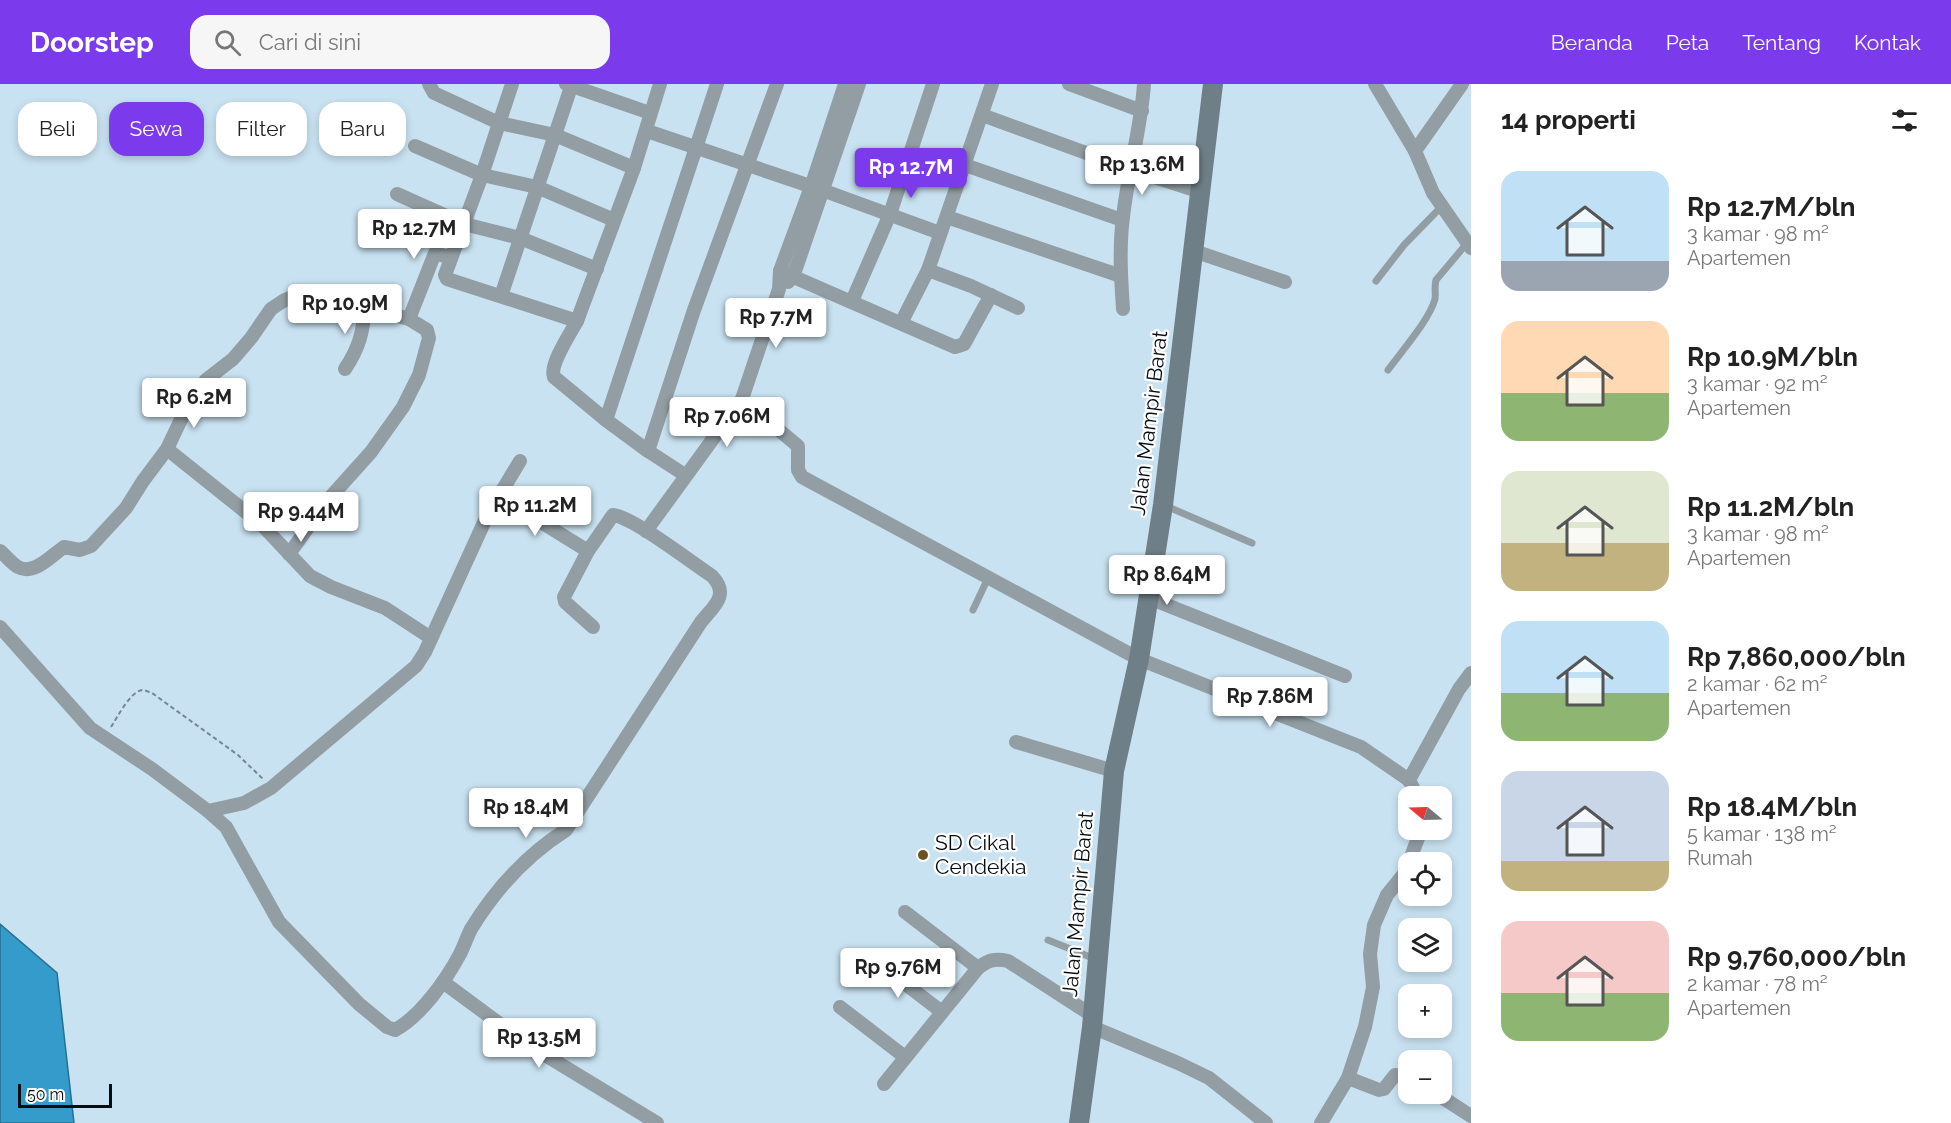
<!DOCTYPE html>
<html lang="id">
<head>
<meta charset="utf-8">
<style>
  body { margin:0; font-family:Raleway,sans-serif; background:#f6f6f6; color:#222; height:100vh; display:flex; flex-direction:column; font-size:22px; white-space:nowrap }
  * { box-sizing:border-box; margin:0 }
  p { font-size:20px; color:#767676 }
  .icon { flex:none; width:33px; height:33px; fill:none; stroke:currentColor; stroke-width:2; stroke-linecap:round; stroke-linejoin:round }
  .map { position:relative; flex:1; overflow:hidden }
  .drawer { display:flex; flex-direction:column; background:#fff; width:480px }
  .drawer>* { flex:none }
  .guide { position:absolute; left:18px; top:18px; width:570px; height:54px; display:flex; gap:12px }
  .needle { width:39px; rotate:289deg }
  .fabs { position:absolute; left:1398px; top:702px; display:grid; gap:12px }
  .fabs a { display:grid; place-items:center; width:54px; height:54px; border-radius:12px; background:#fff; box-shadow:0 3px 9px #0003; font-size:30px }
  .scale { position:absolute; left:18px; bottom:15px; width:94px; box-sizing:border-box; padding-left:6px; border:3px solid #050d11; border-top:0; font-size:16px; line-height:21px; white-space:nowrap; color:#050d11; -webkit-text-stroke:4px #fff; paint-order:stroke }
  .price { position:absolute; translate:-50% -51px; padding:0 14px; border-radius:6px; background:#fff; color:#222; font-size:20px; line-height:39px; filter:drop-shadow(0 2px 3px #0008) }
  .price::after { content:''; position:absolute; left:50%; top:36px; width:18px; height:14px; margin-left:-9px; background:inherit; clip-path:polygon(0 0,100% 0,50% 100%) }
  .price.on { background:#7c3aed; color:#fff }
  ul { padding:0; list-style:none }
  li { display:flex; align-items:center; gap:18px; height:150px; padding:0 30px }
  li span { display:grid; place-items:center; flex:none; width:168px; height:120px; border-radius:18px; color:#555 }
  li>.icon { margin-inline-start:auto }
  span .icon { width:72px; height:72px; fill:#fffc; stroke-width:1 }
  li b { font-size:26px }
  h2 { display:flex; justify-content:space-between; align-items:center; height:72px; padding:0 30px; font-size:26px }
  .tag { padding:0 21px; border-radius:18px; background:#fff; box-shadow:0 3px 9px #0003; font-size:21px; line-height:54px }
  .tag.on { background:#7c3aed; color:#fff }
  header { display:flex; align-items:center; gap:36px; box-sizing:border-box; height:84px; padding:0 30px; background:#7c3aed; color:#fff }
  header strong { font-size:28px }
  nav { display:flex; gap:33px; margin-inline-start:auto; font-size:21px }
  .search { width:420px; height:54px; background:#f6f6f6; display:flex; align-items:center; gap:15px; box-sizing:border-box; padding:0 21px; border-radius:18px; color:#767676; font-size:22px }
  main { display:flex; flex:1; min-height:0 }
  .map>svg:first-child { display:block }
  .water { fill:#349bcb; stroke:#267093; stroke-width:1.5 }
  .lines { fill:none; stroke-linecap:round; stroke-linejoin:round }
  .path { stroke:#758791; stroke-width:2; stroke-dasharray:4.5 3; stroke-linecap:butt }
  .lane { stroke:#939ea4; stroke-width:7 }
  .street { stroke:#939ea4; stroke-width:14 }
  .secondary { stroke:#6f7f87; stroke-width:20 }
  .poi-dot { fill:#6a5222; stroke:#fff; stroke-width:2 }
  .labels { text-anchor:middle; stroke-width:4.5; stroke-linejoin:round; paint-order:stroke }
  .street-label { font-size:21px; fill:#050d11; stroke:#fff }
  .poi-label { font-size:21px; fill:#050d11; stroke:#fff; text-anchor:start }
</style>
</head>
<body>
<header>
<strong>Doorstep</strong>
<div class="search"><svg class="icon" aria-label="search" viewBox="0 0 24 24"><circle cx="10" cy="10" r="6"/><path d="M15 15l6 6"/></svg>Cari di sini</div>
<nav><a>Beranda</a><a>Peta</a><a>Tentang</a><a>Kontak</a></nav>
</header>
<main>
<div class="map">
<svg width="1471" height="1039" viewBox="0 0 1471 1039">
  <rect width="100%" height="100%" fill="#c9e2f1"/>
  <!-- water -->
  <path class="water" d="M0,840L57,889L74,1039H0Z"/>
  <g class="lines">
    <!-- path -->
    <path class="path" d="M111,643C117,634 131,606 143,606C144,606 152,609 152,609L238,671L263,695"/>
    <!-- lane -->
    <g class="lane">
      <path d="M1376,197L1404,161L1442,122"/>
      <path d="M1388,286C1401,268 1430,235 1435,215C1436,209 1434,203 1436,196L1468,158"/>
      <path d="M1166,422L1252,459"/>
      <path d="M973,526L988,494"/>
      <path d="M1048,856L1095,875"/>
    </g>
    <!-- street -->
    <g class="street">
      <path d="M429,0L434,9L499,39L555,51L634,84"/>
      <path d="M512,0L482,91L445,191L447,195L577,237C570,250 549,281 554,293L606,336L648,367L685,391"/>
      <path d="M566,0L650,29"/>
      <path d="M1069,0L1142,27"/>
      <path d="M1375,0L1415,67L1433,109L1471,164"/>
      <path d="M982,31L1130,85L1201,108"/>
      <path d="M647,47L822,106L940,149"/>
      <path d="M415,62L482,91L537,103L614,136"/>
      <path d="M1415,67L1462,0"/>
      <path d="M965,81L1122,136"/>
      <path d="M397,110L464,140L520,154L597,185"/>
      <path d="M947,133L1121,192"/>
      <path d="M1194,167L1285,198"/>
      <path d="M928,186L971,202L1018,224"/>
      <path d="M780,187L955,263L964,260L991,211"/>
      <path d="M788,198L793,193L859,0"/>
      <path d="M501,212L572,0"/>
      <path d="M852,217L890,130L933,0"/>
      <path d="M1123,225C1121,195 1119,163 1123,133C1128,88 1141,45 1144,0"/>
      <path d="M409,235L435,169L451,174"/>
      <path d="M577,237L634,84L660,0"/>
      <path d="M901,239L928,186L992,0"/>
      <path d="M345,285C359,264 363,249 365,223"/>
      <path d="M742,315L798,362V386L802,393L1139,575L1361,663L1409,696L1417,712"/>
      <path d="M606,336L717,0"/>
      <path d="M167,365L262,441L310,492L331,503L385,524L431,554"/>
      <path d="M648,367L694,226L777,0"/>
      <path d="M520,377L487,432L425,568L416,582L271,704L244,719L208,727L226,743L279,838L359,920L387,943L395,946C421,932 446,896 460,870C464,862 467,853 471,845C495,806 528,770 566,746L701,538C714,522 730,511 712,492C692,479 633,433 613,431L588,467L564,513L565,518L593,543"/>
      <path d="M499,412L588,467"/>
      <path d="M646,447L742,315L779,205L780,187L811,103L845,0"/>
      <path d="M0,467C6,472 12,480 18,483C34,492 52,471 64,463L80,466L91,462L126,424L143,397L167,365L185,327L206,296L233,275L251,254L271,225L283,217L299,210L318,207L365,223L409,235L427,246L429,254L419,291L403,323L371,368L327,417L289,470"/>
      <path d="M1149,514L1345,592"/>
      <path d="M0,543L90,644L152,685L208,727"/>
      <path d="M1016,658L1114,687"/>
      <path d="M1409,696L1459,605L1471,589"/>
      <path d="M1409,778L1421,746"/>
      <path d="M905,828L978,884"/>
      <path d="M874,876L942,928"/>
      <path d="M443,898L527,960L657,1039"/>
      <path d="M840,923L905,973"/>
      <path d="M1092,943L1178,979L1209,994L1266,1039"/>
      <path d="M1348,994L1379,1006L1384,1005L1395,991L1408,994"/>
      <path d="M884,1000L978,884C988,876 995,874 1008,877L1093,932"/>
      <path d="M1437,1010L1471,1032"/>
      <path d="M1321,1039L1348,994L1365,943L1373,903L1370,870L1374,841L1387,811L1404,790L1408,779"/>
    </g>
    <!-- secondary -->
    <path class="secondary" d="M1079,1039L1092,943L1114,687L1139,575L1163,421L1213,0"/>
  </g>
  <!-- markers -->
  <circle class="poi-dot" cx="923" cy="771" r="6"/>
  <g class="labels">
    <!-- street labels -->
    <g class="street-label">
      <text transform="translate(1149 339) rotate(-83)" y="7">Jalan Mampir Barat</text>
      <text transform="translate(1078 820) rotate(-85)" y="7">Jalan Mampir Barat</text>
    </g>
    <!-- poi labels -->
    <g class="poi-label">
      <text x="935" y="766">SD Cikal<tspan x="935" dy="24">Cendekia</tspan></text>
    </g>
  </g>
</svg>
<div class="fabs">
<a><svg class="needle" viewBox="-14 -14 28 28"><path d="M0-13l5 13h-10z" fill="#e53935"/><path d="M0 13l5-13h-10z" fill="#767676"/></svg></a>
<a><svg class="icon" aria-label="locate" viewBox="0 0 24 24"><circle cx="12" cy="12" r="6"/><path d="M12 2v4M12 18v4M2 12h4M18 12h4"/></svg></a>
<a><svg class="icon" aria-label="layers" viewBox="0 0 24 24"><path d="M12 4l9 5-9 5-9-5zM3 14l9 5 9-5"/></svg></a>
<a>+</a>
<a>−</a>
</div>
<div class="scale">50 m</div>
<b class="price" style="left:1142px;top:112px">Rp 13.6M</b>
<b class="price on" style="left:911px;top:115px">Rp 12.7M</b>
<b class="price" style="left:414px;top:176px">Rp 12.7M</b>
<b class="price" style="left:345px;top:251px">Rp 10.9M</b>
<b class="price" style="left:776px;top:265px">Rp 7.7M</b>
<b class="price" style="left:194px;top:345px">Rp 6.2M</b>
<b class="price" style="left:727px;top:364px">Rp 7.06M</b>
<b class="price" style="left:535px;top:453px">Rp 11.2M</b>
<b class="price" style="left:301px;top:459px">Rp 9.44M</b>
<b class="price" style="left:1167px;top:522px">Rp 8.64M</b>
<b class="price" style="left:1270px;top:644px">Rp 7.86M</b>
<b class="price" style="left:526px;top:755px">Rp 18.4M</b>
<b class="price" style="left:898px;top:915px">Rp 9.76M</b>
<b class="price" style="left:539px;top:985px">Rp 13.5M</b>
<div class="guide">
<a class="tag">Beli</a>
<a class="tag on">Sewa</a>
<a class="tag">Filter</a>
<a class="tag">Baru</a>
</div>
</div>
<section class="drawer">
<h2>14 properti<svg class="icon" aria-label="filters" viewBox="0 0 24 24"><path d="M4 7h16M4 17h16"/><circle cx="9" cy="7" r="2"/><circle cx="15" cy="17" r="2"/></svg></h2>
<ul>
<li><span style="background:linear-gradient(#bfe0f5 75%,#9aa5b1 0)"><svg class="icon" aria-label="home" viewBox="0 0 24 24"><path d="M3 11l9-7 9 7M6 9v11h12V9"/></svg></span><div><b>Rp 12.7M/bln</b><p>3 kamar · 98 m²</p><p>Apartemen</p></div></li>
<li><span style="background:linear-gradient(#ffd9b3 60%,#8fb573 0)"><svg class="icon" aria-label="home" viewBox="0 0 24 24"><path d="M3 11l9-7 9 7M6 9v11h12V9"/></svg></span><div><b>Rp 10.9M/bln</b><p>3 kamar · 92 m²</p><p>Apartemen</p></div></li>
<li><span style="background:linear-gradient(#dfe7d0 60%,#c2b280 0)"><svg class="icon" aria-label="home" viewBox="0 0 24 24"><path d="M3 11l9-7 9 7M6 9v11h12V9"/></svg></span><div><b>Rp 11.2M/bln</b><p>3 kamar · 98 m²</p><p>Apartemen</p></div></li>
<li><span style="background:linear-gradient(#bfe0f5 60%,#8fb573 0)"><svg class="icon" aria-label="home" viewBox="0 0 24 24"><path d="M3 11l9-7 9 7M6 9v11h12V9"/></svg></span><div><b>Rp 7,860,000/bln</b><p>2 kamar · 62 m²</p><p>Apartemen</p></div></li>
<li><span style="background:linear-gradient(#c9d6e8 75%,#c2b280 0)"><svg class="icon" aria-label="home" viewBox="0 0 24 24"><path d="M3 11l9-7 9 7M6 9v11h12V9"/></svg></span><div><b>Rp 18.4M/bln</b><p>5 kamar · 138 m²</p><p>Rumah</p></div></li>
<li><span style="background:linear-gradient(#f6c9c9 60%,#8fb573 0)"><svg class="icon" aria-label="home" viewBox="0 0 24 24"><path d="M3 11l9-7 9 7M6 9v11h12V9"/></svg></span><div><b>Rp 9,760,000/bln</b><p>2 kamar · 78 m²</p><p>Apartemen</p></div></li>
</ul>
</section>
</main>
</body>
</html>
